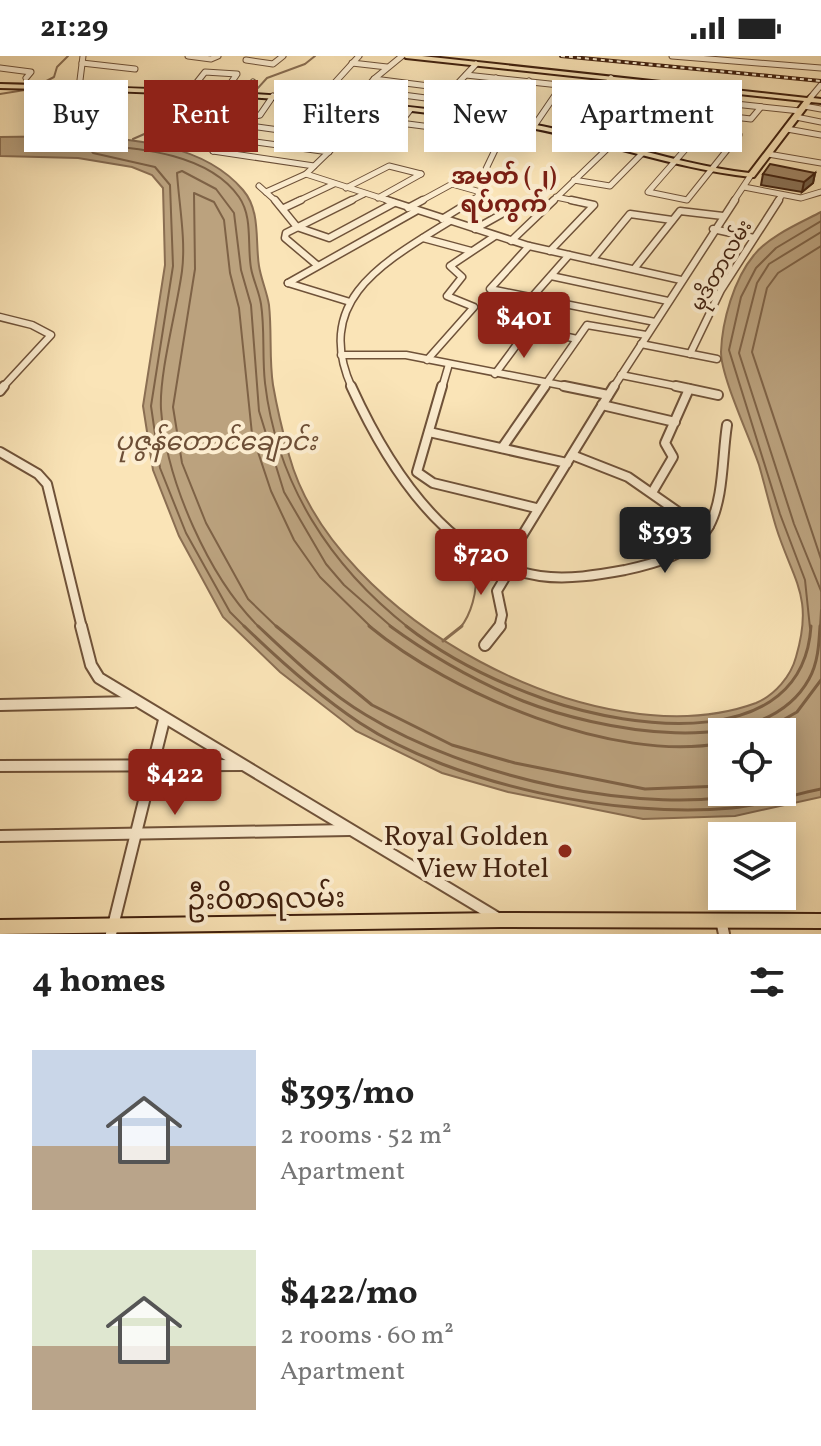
<!DOCTYPE html>
<html lang="en">
<head>
<meta charset="utf-8">
<style>
  body { margin:0; font-family:Vollkorn,"Noto Sans Myanmar",serif; background:#f2f2f2; color:#222; height:100vh; display:flex; flex-direction:column; font-size:30px; white-space:nowrap }
  * { box-sizing:border-box; margin:0 }
  p { font-size:26px; color:#767676 }
  .icon { flex:none; width:44px; height:44px; fill:none; stroke:currentColor; stroke-width:2; stroke-linecap:round; stroke-linejoin:round }
  .map { position:relative; height:878px; overflow:hidden }
  .sheet { display:flex; flex-direction:column; background:#fff; flex:1 }
  .sheet>* { flex:none }
  .top-card { position:absolute; left:24px; top:24px; width:774px; height:72px; display:flex; gap:16px }
  .fabs { position:absolute; left:708px; top:662px; display:grid; gap:16px }
  .fabs a { display:grid; place-items:center; width:88px; height:88px; border-radius:0px; background:#fff; box-shadow:0 4px 20px #0003; font-size:40px }
  .price { position:absolute; translate:-50% -68px; padding:0 18px; border-radius:8px; background:#8f2418; color:#fff; font-size:26px; line-height:52px; filter:drop-shadow(0 2px 4px #0008) }
  .price::after { content:''; position:absolute; left:50%; top:48px; width:24px; height:18px; margin-left:-12px; background:inherit; clip-path:polygon(0 0,100% 0,50% 100%) }
  .price.current { background:#222; color:#fff }
  ul { padding:0; list-style:none }
  li { display:flex; align-items:center; gap:24px; height:200px; padding:0 32px }
  li span { display:grid; place-items:center; flex:none; width:224px; height:160px; border-radius:0px; color:#555 }
  li>.icon { margin-inline-start:auto }
  span .icon { width:96px; height:96px; fill:#fffc; stroke-width:1 }
  li b { font-size:34px }
  h2 { display:flex; justify-content:space-between; align-items:center; height:96px; padding:0 32px; font-size:34px }
  .tag { padding:0 28px; border-radius:0px; background:#fff; box-shadow:0 4px 20px #0003; font-size:28px; line-height:72px }
  .tag.current { background:#8f2418; color:#fff }
  .status { display:flex; justify-content:space-between; align-items:center; height:56px; padding:0 40px; background:#fff; direction:ltr }
  .status svg { height:22px; fill:currentColor }
  .map>svg:first-child { display:block }
  .water { fill:#bba27e; stroke:#8a6e52; stroke-width:2; fill-rule:evenodd }
  .lines { fill:none; stroke-linecap:round; stroke-linejoin:round }
  .shore-far1 { stroke:#7e6246; stroke-width:2 }
  .shore { stroke:#7e6246; stroke-width:3 }
  .stream-far1 { stroke:#8a6e52; stroke-width:2 }
  .stream { stroke:#8a6e52; stroke-width:3 }
  .minor-far3-casing { stroke:#6f5239; stroke-width:7 }
  .minor-far2-casing { stroke:#6f5239; stroke-width:9 }
  .minor-far1-casing { stroke:#6f5239; stroke-width:12 }
  .minor-casing { stroke:#6f5239; stroke-width:14 }
  .major-casing { stroke:#41210f; stroke-width:4 }
  .minor-far3 { stroke:#fcedd0; stroke-width:5 }
  .minor-far2 { stroke:#fcedd0; stroke-width:6 }
  .minor-far1 { stroke:#fcedd0; stroke-width:8 }
  .minor { stroke:#fcedd0; stroke-width:10 }
  .major { fill:#fae4b7; fill-rule:evenodd }
  .rail-casing { stroke:#41210f; stroke-width:4 }
  .rail { stroke:#fcedd0; stroke-width:2; stroke-dasharray:4; stroke-linecap:butt }
  .wall { fill:#8a7358; stroke:#41210f; stroke-width:2 }
  .shaded-wall { fill:#715e47; stroke:#41210f; stroke-width:2 }
  .building { fill:#a18666; stroke:#41210f; stroke-width:2 }
  .poi-dot { fill:#8f2418; stroke:#fcedd0; stroke-width:3 }
  .labels { text-anchor:middle; stroke-width:8; stroke-linejoin:round; paint-order:stroke }
  .far-street-label { font-size:20px; fill:#41210f; stroke:#fcedd0 }
  .far-quarter-label { font-size:24px; font-weight:bold; fill:#7a1f14; stroke:#fcedd0 }
  .water-label { font-size:26px; font-style:italic; fill:#6c4e36; stroke:#fcedd0 }
  .near-poi-label { font-size:28px; fill:#41210f; stroke:#fcedd0; text-anchor:end }
  .near-street-label { font-size:28px; fill:#41210f; stroke:#fcedd0 }
</style>
</head>
<body>
<div class="status"><b>21:29</b><svg viewBox="0 0 49 12"><path d="M0 12V9h3v3zM5 12V6h3v6zM10 12V3h3v9zM15 12V0h3v12zM26 1h20v11H26zM47 4h2v5h-2z"/></svg></div>
<div class="map">
<svg width="821" height="878" viewBox="0 0 821 878">
  <rect width="100%" height="100%" fill="#fae4b7"/>
  <filter id="stains"><feTurbulence type="fractalNoise" baseFrequency=".0025" numOctaves="4"/><feColorMatrix values="0 0 0 0 .2 0 0 0 0 .09 0 0 0 0 .02 0 0 0 .5 -.17"/></filter>
  <radialGradient id="worn" r=".72"><stop offset=".6" stop-color="#630" stop-opacity="0"/><stop offset="1" stop-color="#630" stop-opacity=".3"/></radialGradient>
  <!-- water -->
  <path class="water" d="M80,80C135,83 204,88 243,134C261,155 255,185 259,210C261,223 267,236 269,249C272,276 269,303 273,329C277,352 283,377 289,399C333,561 598,705 756,647C775,639 791,620 796,601C814,540 793,525 776,471C770,451 765,430 759,409C750,382 721,321 721,296C722,265 734,223 754,199C769,180 800,167 821,156V741L735,760L643,763L508,736L442,717L356,675L280,616L223,561L179,480L153,414L143,350L165,209L163,132L152,119L132,111L78,102L0,100V81ZM782,676V736H722V676Z"/>
  <g class="lines">
    <!-- shore-far1 -->
    <g class="shore-far1">
      <path d="M821,176L769,208L757,227L739,297L794,468L821,535"/>
      <path d="M821,190L778,217L767,232L752,296L821,503"/>
      <path d="M246,572L230,556L186,477L160,412L151,350L173,210L170,129L155,111L93,97L90,93L94,89C141,92 209,98 239,141C253,161 247,189 251,212C253,224 259,235 261,248C265,274 262,300 265,327C277,428 330,510 409,572"/>
      <path d="M260,572C209,522 166,425 161,353C159,317 177,253 182,215C186,184 179,148 177,117L182,115L216,133L234,157L241,214L251,249L259,355L284,436L326,508L344,529L393,572"/>
      <path d="M278,572L248,543L206,467L182,407L173,351L195,213L194,137L214,146L224,164L230,217L239,252L252,378L271,435L294,484L320,521L372,572"/>
      <path d="M810,572L805,524L780,458L729,294L741,241L756,212L776,192L821,165"/>
      <path d="M820,572L821,554"/>
    </g>
    <!-- shore -->
    <g class="shore">
      <path d="M244,570C280,605 318,639 360,667C454,729 620,763 732,752C762,749 792,739 821,733"/>
      <path d="M258,570C291,601 327,636 366,659C467,721 643,762 759,736"/>
      <path d="M276,570L372,649L452,689L515,707L645,733L722,730"/>
      <path d="M369,570C451,638 615,708 722,687"/>
      <path d="M390,570C431,600 475,625 523,645C594,673 762,709 809,623C818,607 819,588 820,570"/>
      <path d="M406,570C447,602 498,627 547,644C631,673 803,698 811,570"/>
      <path d="M762,676L797,656L821,624"/>
    </g>
    <!-- stream-far1 -->
    <g class="stream-far1">
      <path d="M37,30L54,21L57,11L68,0"/>
      <path d="M0,38L31,33"/>
      <path d="M133,83L183,61H202L232,52L248,43L267,22L305,8L315,0"/>
      <path d="M490,500L501,491"/>
      <path d="M460,572C471,559 478,534 475,518L484,504"/>
    </g>
    <!-- stream -->
    <path class="stream" d="M443,585L462,570"/>
    <defs>
      <g id="minor-far3">
        <path d="M188,0L211,3L218,0"/>
        <path d="M672,0L821,12"/>
        <path d="M246,4L273,8L283,0"/>
        <path d="M82,7L135,13"/>
        <path d="M352,7L387,11"/>
        <path d="M0,12L31,16L26,22"/>
        <path d="M466,19L800,55"/>
        <path d="M374,23L452,33"/>
        <path d="M365,34L441,44"/>
        <path d="M190,35L205,16L237,18L224,37"/>
        <path d="M245,38L253,26"/>
        <path d="M811,41L821,29"/>
        <path d="M319,44L359,0"/>
        <path d="M594,45L751,63L761,51"/>
        <path d="M353,48L374,23L402,0"/>
        <path d="M376,50L306,118L393,146"/>
        <path d="M804,50L821,53"/>
        <path d="M410,54L400,67L508,81"/>
        <path d="M430,57L476,8"/>
        <path d="M467,61L496,22"/>
        <path d="M796,61L821,66"/>
        <path d="M498,65L529,25"/>
        <path d="M214,69L260,59L273,40"/>
        <path d="M534,70L562,29"/>
        <path d="M704,72L739,79L687,144L648,136Z"/>
        <path d="M276,73L302,42"/>
        <path d="M787,73L821,79"/>
        <path d="M68,74L74,72L83,0"/>
        <path d="M68,74L78,32"/>
        <path d="M308,78L337,46"/>
        <path d="M570,79L611,22"/>
        <path d="M226,82L329,96"/>
        <path d="M213,95L243,69L344,83"/>
        <path d="M213,95L314,110"/>
        <path d="M768,98L821,107"/>
        <path d="M574,124L610,130L672,67L704,72"/>
        <path d="M259,130L277,146"/>
        <path d="M465,131L484,117L496,92L519,68"/>
        <path d="M744,131L801,142L821,136"/>
        <path d="M346,132L389,110L421,118"/>
        <path d="M266,136L306,118"/>
        <path d="M556,141L580,146"/>
        <path d="M378,142L421,118"/>
        <path d="M296,146L334,128"/>
        <path d="M348,146L364,138"/>
        <path d="M419,146L452,128L484,137"/>
        <path d="M469,146L484,137"/>
        <path d="M552,146L609,91"/>
        <path d="M733,146L751,119"/>
        <path d="M777,146L782,139"/>
      </g>
      <g id="minor-far2">
        <path d="M275,144L297,171"/>
        <path d="M387,144L529,190L681,224"/>
        <path d="M284,152L301,144"/>
        <path d="M408,152L423,144"/>
        <path d="M442,163L473,144"/>
        <path d="M297,171L329,182L394,147"/>
        <path d="M475,173L516,150L543,154"/>
        <path d="M713,173L754,182"/>
        <path d="M423,182L471,195"/>
        <path d="M511,185L554,144"/>
        <path d="M529,190L490,233L655,266"/>
        <path d="M550,195L594,149L571,144"/>
        <path d="M592,204L630,158L672,164"/>
        <path d="M317,209L285,182L286,177L352,144"/>
        <path d="M634,213L680,155L723,160"/>
        <path d="M551,220L668,245"/>
        <path d="M288,227L416,155"/>
        <path d="M288,227L350,246"/>
        <path d="M532,241L569,199"/>
        <path d="M0,261L32,269L51,279L2,332"/>
        <path d="M500,266L577,283"/>
        <path d="M641,288L717,303"/>
        <path d="M690,298L721,234L779,144"/>
        <path d="M341,299H406L575,332"/>
        <path d="M427,304L474,251L447,240L462,221L450,210L495,180"/>
        <path d="M495,318L529,272"/>
        <path d="M621,319L686,332"/>
        <path d="M352,332C312,244 384,206 450,165"/>
        <path d="M442,332L449,308"/>
        <path d="M543,332L587,269L646,279"/>
        <path d="M613,332L735,144"/>
      </g>
      <g id="minor-far1">
        <path d="M351,330C387,409 446,506 540,520C568,524 598,519 625,514C653,508 693,498 709,470C724,443 722,400 727,369"/>
        <path d="M442,330L417,416L433,427L536,452"/>
        <path d="M564,330L608,339"/>
        <path d="M676,330L718,339"/>
        <path d="M0,335L4,330"/>
        <path d="M602,349L675,366"/>
        <path d="M429,376L567,407"/>
        <path d="M502,392L545,330"/>
        <path d="M0,396L38,418L47,428L82,572"/>
        <path d="M572,399L628,421L684,460L709,470"/>
        <path d="M653,435L673,401L665,387L689,333"/>
        <path d="M517,488L614,330"/>
        <path d="M499,572L502,559L497,535L512,510"/>
      </g>
      <g id="minor">
        <path d="M81,570L91,609L99,622L496,861"/>
        <path d="M485,589L500,570"/>
        <path d="M0,649L133,646"/>
        <path d="M0,710L242,709"/>
        <path d="M0,780L350,774"/>
        <path d="M721,864L724,878"/>
        <path d="M111,878L164,664"/>
      </g>
      <g id="major">
        <path d="M403,0H422L807,42L811,39L813,40V42L821,43V47L811,46L754,121H751C670,112 594,82 514,69C345,42 172,36 0,32V28C171,33 343,38 513,65C593,77 668,107 749,117L804,45L406,2Z"/>
        <path d="M501,857L821,858V872L501,871L0,878V864Z"/>
      </g>
    </defs>
    <!-- minor-far3 casing -->
    <use href="#minor-far3" class="minor-far3-casing"/>
    <!-- minor-far2 casing -->
    <use href="#minor-far2" class="minor-far2-casing"/>
    <!-- minor-far1 casing -->
    <use href="#minor-far1" class="minor-far1-casing"/>
    <!-- minor casing -->
    <use href="#minor" class="minor-casing"/>
    <!-- major casing -->
    <use href="#major" class="major-casing"/>
    <!-- minor-far3 -->
    <use href="#minor-far3" class="minor-far3"/>
    <!-- minor-far2 -->
    <use href="#minor-far2" class="minor-far2"/>
    <!-- minor-far1 -->
    <use href="#minor-far1" class="minor-far1"/>
    <!-- minor -->
    <use href="#minor" class="minor"/>
    <!-- major -->
    <use href="#major" class="major"/>
    <defs>
      <path id="rail" d="M561,0L821,25"/>
    </defs>
    <!-- rail casing -->
    <use href="#rail" class="rail-casing"/>
    <!-- rail -->
    <use href="#rail" class="rail"/>
  </g>
  <!-- wall -->
  <path class="wall" d="M815,117L813,127L802,136L761,129L763,118Z"/>
  <!-- shaded-wall -->
  <path class="shaded-wall" d="M815,117L813,127L802,136L804,126Z"/>
  <!-- building -->
  <path class="building" d="M770,108L815,117L804,126L763,118Z"/>
  <!-- markers -->
  <circle class="poi-dot" cx="565" cy="795" r="8"/>
  <g class="labels">
    <!-- far-street labels -->
    <g class="far-street-label">
      <text transform="translate(721 209) rotate(-60)" y="7">မုဒိတာလမ်း</text>
    </g>
    <!-- far-quarter labels -->
    <g class="far-quarter-label">
      <text x="504" y="128">အမှတ် (၂)<tspan x="504" dy="28">ရပ်ကွက်</tspan></text>
    </g>
    <!-- water labels -->
    <g class="water-label">
      <text x="216" y="394">ပုဇွန်တောင်ချောင်း</text>
    </g>
    <!-- near-poi labels -->
    <g class="near-poi-label">
      <text x="549" y="789">Royal Golden<tspan x="549" dy="32">View Hotel</tspan></text>
    </g>
    <!-- near-street labels -->
    <g class="near-street-label">
      <text transform="translate(266 842) rotate(-1)" y="10">ဦးဝိစာရလမ်း</text>
    </g>
  </g>
  <rect width="100%" height="100%" filter="url(#stains)"/>
  <rect width="100%" height="100%" fill="url(#worn)"/>
</svg>
<div class="fabs">
<a><svg class="icon" aria-label="locate" viewBox="0 0 24 24"><circle cx="12" cy="12" r="6"/><path d="M12 2v4M12 18v4M2 12h4M18 12h4"/></svg></a>
<a><svg class="icon" aria-label="layers" viewBox="0 0 24 24"><path d="M12 4l9 5-9 5-9-5zM3 14l9 5 9-5"/></svg></a>
</div>
<b class="price" style="left:524px;top:304px">$401</b>
<b class="price current" style="left:665px;top:519px">$393</b>
<b class="price" style="left:481px;top:541px">$720</b>
<b class="price" style="left:175px;top:761px">$422</b>
<div class="top-card">
<a class="tag">Buy</a>
<a class="tag current">Rent</a>
<a class="tag">Filters</a>
<a class="tag">New</a>
<a class="tag">Apartment</a>
</div>
</div>
<section class="sheet">
<h2>4 homes<svg class="icon" aria-label="filters" viewBox="0 0 24 24"><path d="M4 7h16M4 17h16"/><circle cx="9" cy="7" r="2"/><circle cx="15" cy="17" r="2"/></svg></h2>
<ul>
<li><span style="background:linear-gradient(#c9d6e8 60%,#b9a48a 0)"><svg class="icon" aria-label="home" viewBox="0 0 24 24"><path d="M3 11l9-7 9 7M6 9v11h12V9"/></svg></span><div><b>$393/mo</b><p>2 rooms · 52 m²</p><p>Apartment</p></div></li>
<li><span style="background:linear-gradient(#dfe7d0 60%,#b9a48a 0)"><svg class="icon" aria-label="home" viewBox="0 0 24 24"><path d="M3 11l9-7 9 7M6 9v11h12V9"/></svg></span><div><b>$422/mo</b><p>2 rooms · 60 m²</p><p>Apartment</p></div></li>
</ul>
</section>
</body>
</html>
